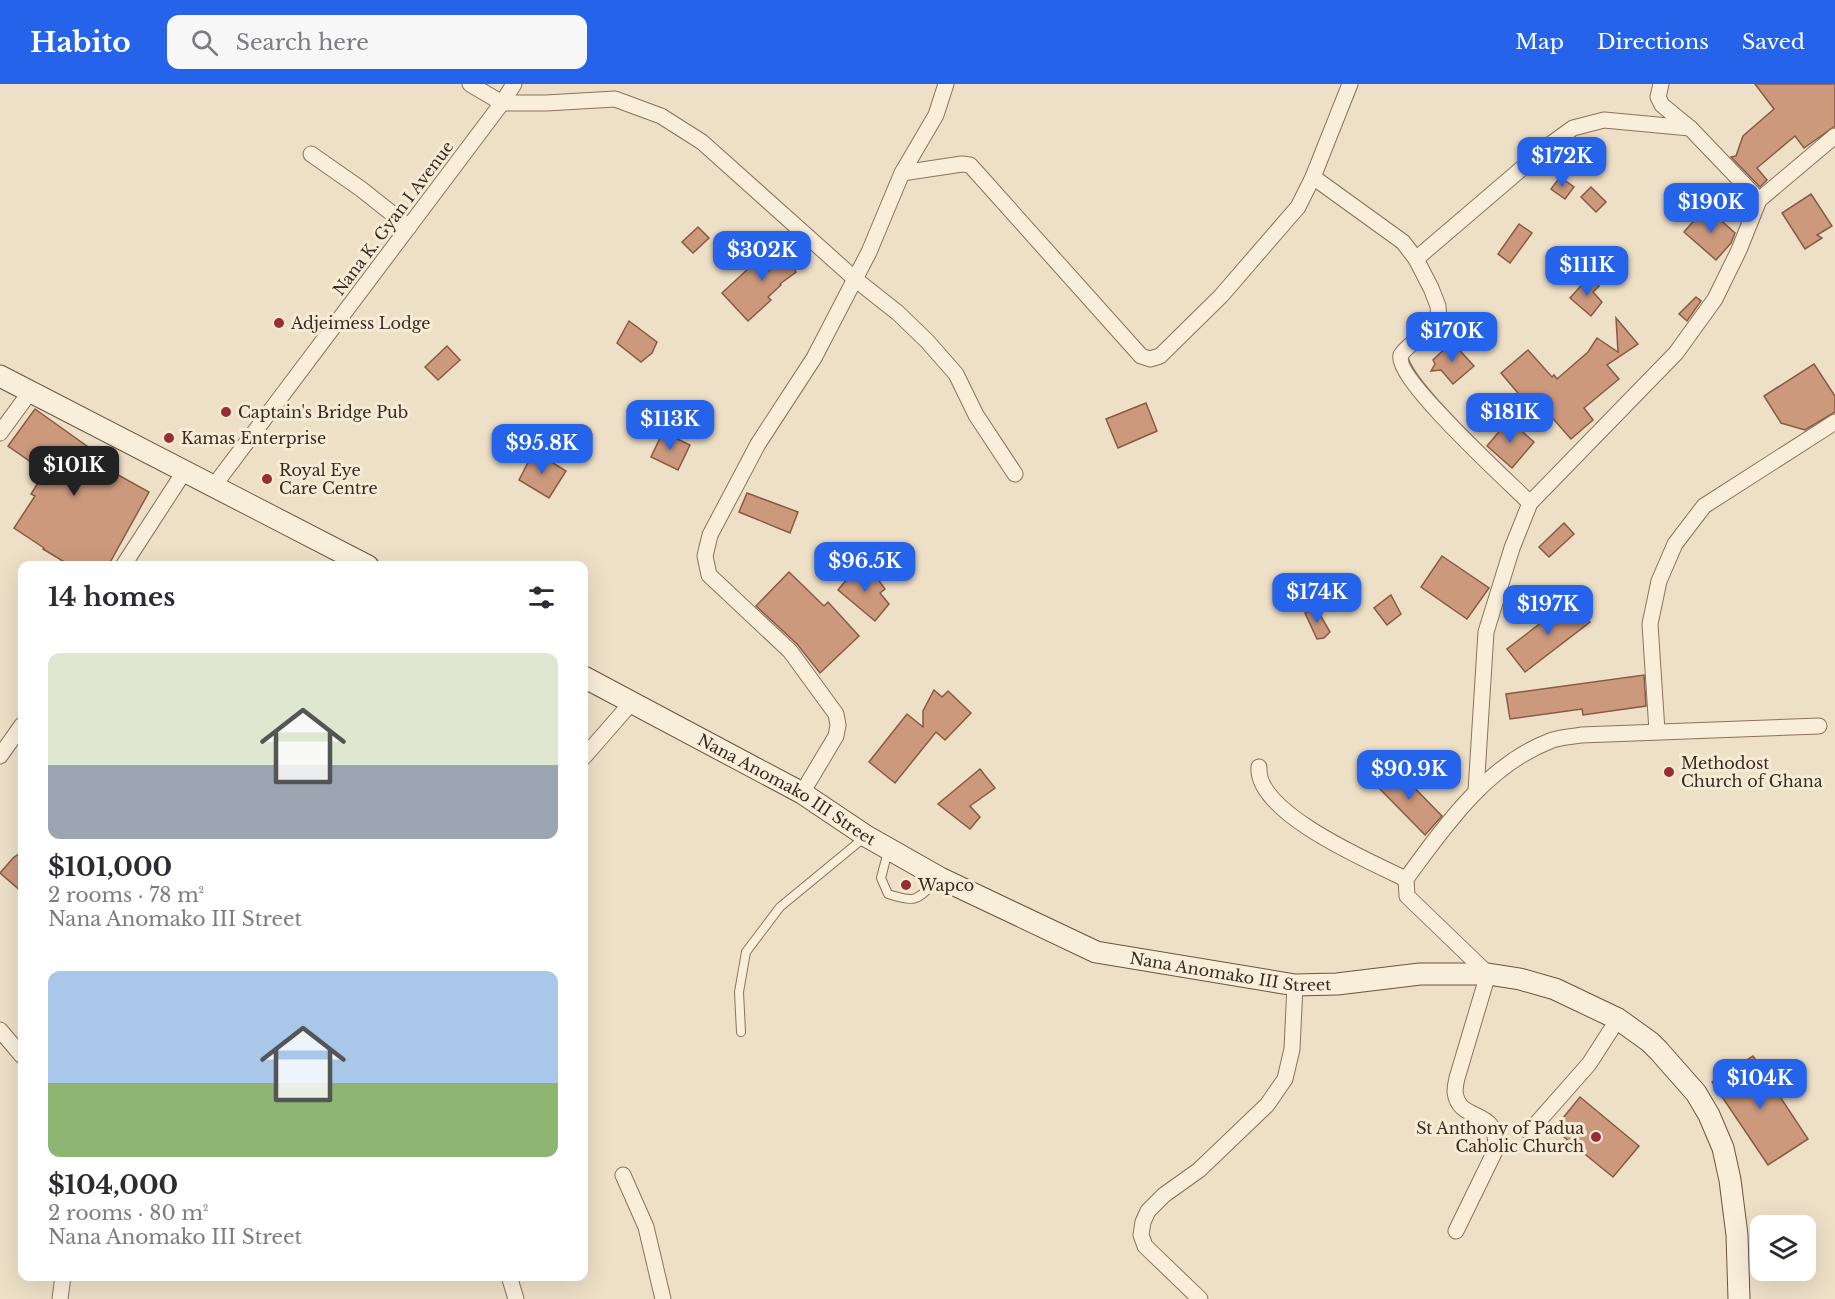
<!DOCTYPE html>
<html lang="en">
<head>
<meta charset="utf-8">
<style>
  body { margin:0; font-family:"Libre Baskerville",serif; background:#f7f7f7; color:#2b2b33; height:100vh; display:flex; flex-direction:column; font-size:22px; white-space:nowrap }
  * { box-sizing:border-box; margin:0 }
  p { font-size:20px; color:#7c7c81 }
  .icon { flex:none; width:33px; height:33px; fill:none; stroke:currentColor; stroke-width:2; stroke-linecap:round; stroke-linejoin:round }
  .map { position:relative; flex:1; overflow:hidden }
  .details { position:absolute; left:18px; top:477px; width:570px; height:720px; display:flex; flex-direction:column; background:#fff; border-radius:12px; box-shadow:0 6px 24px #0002 }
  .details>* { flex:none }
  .tools { position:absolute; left:1750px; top:1131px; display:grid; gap:12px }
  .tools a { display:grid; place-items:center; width:66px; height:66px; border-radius:12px; background:#fff; box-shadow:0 6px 24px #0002; font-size:30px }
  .price { position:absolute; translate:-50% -51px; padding:0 14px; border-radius:12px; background:#2563eb; color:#fff; font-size:20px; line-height:39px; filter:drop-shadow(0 2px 3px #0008) }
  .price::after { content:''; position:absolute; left:50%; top:36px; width:18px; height:14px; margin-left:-9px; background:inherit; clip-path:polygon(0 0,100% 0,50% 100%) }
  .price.current { background:#222; color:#fff }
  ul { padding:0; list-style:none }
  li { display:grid; align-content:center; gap:12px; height:318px; padding:0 30px }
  li span { display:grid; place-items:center; height:186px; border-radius:12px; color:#555 }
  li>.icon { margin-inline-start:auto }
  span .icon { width:108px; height:108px; fill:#fffc; stroke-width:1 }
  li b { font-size:26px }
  h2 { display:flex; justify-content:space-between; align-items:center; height:72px; padding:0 30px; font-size:26px }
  header { display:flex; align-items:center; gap:36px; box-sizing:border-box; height:84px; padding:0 30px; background:#2563eb; color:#fff }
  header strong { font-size:28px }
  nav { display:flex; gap:33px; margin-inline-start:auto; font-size:21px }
  .search { width:420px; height:54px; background:#f7f7f7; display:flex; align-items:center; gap:15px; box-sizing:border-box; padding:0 21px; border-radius:12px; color:#7c7c81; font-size:22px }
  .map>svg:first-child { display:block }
  .building { fill:#cc997d; stroke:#895a42; stroke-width:1.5 }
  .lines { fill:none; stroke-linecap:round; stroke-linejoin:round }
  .lane-casing { stroke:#8a725c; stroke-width:10 }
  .street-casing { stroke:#8a725c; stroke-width:17 }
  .secondary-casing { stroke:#6c533f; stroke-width:23 }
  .lane { stroke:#f9eeda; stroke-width:8 }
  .street { stroke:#f9eeda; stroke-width:15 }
  .secondary { stroke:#f9eeda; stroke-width:21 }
  .poi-dot { fill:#992c34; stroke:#f6ebd6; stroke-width:2 }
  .labels { text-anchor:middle; stroke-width:6; stroke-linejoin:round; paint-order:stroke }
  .street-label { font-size:16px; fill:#3a2b20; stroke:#f6ebd6 }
  .poi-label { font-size:16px; fill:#3a2b20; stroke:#f6ebd6; text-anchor:start }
</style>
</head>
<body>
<header>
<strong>Habito</strong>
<div class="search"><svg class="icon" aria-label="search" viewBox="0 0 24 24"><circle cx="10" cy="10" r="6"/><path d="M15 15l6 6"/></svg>Search here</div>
<nav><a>Map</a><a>Directions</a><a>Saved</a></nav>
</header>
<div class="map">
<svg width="1835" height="1215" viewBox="0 0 1835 1215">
  <rect width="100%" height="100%" fill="#eee0c7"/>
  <!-- building -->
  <g class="building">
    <path d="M1755,0H1835V42L1804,64L1795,52L1757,84L1767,96L1760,103L1731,73L1736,72L1743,52L1774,25Z"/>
    <path d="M1560,93L1574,103L1565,115L1551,105Z"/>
    <path d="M1591,103L1606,118L1596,128L1581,113Z"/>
    <path d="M1811,110L1832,142L1817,151L1822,154L1805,165L1782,129Z"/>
    <path d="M1706,123L1735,149L1731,159L1716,176L1684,148Z"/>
    <path d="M1519,140L1532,149L1510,179L1498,170Z"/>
    <path d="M698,143L709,154L693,169L682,158Z"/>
    <path d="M798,157L808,166L792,182L796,188L780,200L781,201L768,213L771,216L748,237L722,209L749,184L746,180L755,172L769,187L780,165L784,171Z"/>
    <path d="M1589,193L1599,202L1593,208L1602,218L1591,232L1570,214Z"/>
    <path d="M1696,213L1701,217L1687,237L1679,230Z"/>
    <path d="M1616,234L1638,260L1607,281L1619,295L1584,324L1593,336L1571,355L1548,329L1540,335L1501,289L1528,266L1552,293L1554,291L1557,295L1588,268L1597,254L1618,268Z"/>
    <path d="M629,237L657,258L652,269L641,278L617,259Z"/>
    <path d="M1452,258L1474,282L1453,300L1441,286L1431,287L1435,280L1433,276Z"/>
    <path d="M447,262L460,276L438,296L425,283Z"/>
    <path d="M1814,280L1835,312V328L1805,346L1781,339L1764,312Z"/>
    <path d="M1146,319L1157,347L1118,364L1106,335Z"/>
    <path d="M35,325L98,370L93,377L149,408L108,482H71L43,465L44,464L14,444L35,412L31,410L45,388L8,362Z"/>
    <path d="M1509,336L1534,358L1512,384L1487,362Z"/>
    <path d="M663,348L690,361L678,386L651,373Z"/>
    <path d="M534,367L566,387L549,414L519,396Z"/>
    <path d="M747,409L798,428L790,449L739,428Z"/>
    <path d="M1564,439L1574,450L1549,473L1539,463Z"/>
    <path d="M1442,472L1489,504L1467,535L1421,503Z"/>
    <path d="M857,483L871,495L875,491L885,505L880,509L889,520L875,537L838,506Z"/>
    <path d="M789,488L824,522L828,518L859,552L820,589L797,560L756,522Z"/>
    <path d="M1391,511L1401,530L1387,541L1374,524Z"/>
    <path d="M1572,515L1590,538L1525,588L1507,565Z"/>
    <path d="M1316,524L1330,548L1324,554L1317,555L1305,529Z"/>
    <path d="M1644,591L1646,622L1583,631L1582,625L1510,635L1506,610Z"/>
    <path d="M934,606L942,613L948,607L971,629L945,656L936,648L895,699L869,678L907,630L923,643V627Z"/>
    <path d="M1394,683L1442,732L1425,751L1376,701Z"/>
    <path d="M980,685L995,704L970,722L980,733L970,745L938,720Z"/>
    <path d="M22,768V808L0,789L14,773Z"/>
    <path d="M1753,972L1808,1055L1768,1081L1712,998Z"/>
    <path d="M1580,1013L1639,1062L1613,1093L1554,1045Z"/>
  </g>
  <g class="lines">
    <defs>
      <g id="lane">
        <path d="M888,767L881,794L888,810C918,820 917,815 939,795"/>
        <path d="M741,948L739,908L746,868L780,823L865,753"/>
      </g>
      <g id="street">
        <path d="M470,0L502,19H546L615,15L661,32L702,58L855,195L898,229L927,257L956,290L976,331L1015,390"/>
        <path d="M946,0L936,31L902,89L962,80L970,81L1141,272L1150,275L1160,272L1221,212L1298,123L1313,93L1350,0"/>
        <path d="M1661,0L1658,13L1662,21L1690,44L1759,116"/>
        <path d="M311,70L361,105L409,143"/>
        <path d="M1313,93L1403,158L1416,175L1431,204L1438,222L1439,237C1432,244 1404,264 1401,271C1393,293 1511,400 1530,419"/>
        <path d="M1416,175L1548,62L1573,44L1604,36L1690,44"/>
        <path d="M0,349L30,308"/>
        <path d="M213,403L502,19L514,0"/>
        <path d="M123,482L184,388"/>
        <path d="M1657,647L1650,540L1659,497L1675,460L1704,422L1835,338"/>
        <path d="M0,672L22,641"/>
        <path d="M584,673L632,618"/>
        <path d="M1259,683C1255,729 1371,778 1406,795"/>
        <path d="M1476,707L1486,548L1512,464L1530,419L1676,269L1715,215L1739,166L1759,116L1835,52"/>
        <path d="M802,709L836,652L838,641L836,630L790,567L709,491L705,472L710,451L758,360L814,274L869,168L902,89"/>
        <path d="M0,946L22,972"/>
        <path d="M1529,1048L1589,980L1618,935"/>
        <path d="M623,1091L646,1143L663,1215"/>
        <path d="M1456,1147L1495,1067C1501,1021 1459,1041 1455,1008C1455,1004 1456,998 1457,994L1488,890L1407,812L1406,795C1444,743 1487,681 1550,657C1559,653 1571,653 1581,651L1819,642"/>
        <path d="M509,1192L516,1215"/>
        <path d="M60,1215L63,1192"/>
        <path d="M1200,1215L1145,1162L1141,1151L1143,1138L1148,1127L1164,1111L1199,1086L1267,1021L1285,995L1292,965L1295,901"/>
      </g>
      <g id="secondary">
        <path d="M0,292L368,482"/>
        <path id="s1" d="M584,593L802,709L866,752L940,794L1096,868L1295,901L1337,900L1420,890H1488L1520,895L1555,905L1618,935L1650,958L1659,967L1696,1009L1709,1031L1723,1064L1730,1096L1737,1151L1739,1215"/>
      </g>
    </defs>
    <!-- lane casing -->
    <use href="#lane" class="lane-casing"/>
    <!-- street casing -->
    <use href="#street" class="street-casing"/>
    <!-- secondary casing -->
    <use href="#secondary" class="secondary-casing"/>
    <!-- lane -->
    <use href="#lane" class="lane"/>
    <!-- street -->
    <use href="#street" class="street"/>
    <!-- secondary -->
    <use href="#secondary" class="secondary"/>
  </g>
  <!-- markers -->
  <g class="poi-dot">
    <circle cx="279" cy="239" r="6"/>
    <circle cx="226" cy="328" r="6"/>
    <circle cx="169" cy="354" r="6"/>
    <circle cx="267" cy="395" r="6"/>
    <circle cx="1669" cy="688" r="6"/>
    <circle cx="906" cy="801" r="6"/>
    <circle cx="1596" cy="1053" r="6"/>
  </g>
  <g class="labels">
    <!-- street labels -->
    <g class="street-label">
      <text transform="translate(393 134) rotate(-53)" y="6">Nana K. Gyan I Avenue</text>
      <text dy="6" stroke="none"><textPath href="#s1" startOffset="232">Nana Anomako III Street</textPath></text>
      <text dy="6" stroke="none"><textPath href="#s1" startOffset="718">Nana Anomako III Street</textPath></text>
    </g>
    <!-- poi labels -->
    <g class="poi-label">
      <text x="291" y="245">Adjeimess Lodge</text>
      <text x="238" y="334">Captain's Bridge Pub</text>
      <text x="181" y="360">Kamas Enterprise</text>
      <text x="279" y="392">Royal Eye<tspan x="279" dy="18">Care Centre</tspan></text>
      <text x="1681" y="685">Methodost<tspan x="1681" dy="18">Church of Ghana</tspan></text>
      <text x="918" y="807">Wapco</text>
      <text x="1584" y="1050" text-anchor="end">St Anthony of Padua<tspan x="1584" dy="18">Caholic Church</tspan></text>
    </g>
  </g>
</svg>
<div class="tools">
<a><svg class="icon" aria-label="layers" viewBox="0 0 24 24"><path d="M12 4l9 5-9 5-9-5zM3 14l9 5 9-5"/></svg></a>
</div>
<b class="price" style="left:1562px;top:104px">$172K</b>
<b class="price" style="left:1711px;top:150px">$190K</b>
<b class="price" style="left:762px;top:198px">$302K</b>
<b class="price" style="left:1587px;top:213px">$111K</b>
<b class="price" style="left:1452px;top:279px">$170K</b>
<b class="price" style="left:1510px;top:360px">$181K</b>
<b class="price" style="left:670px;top:367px">$113K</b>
<b class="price" style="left:542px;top:391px">$95.8K</b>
<b class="price current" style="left:74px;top:413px">$101K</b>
<b class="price" style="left:865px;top:509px">$96.5K</b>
<b class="price" style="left:1317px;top:540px">$174K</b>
<b class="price" style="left:1548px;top:552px">$197K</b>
<b class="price" style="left:1409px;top:717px">$90.9K</b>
<b class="price" style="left:1760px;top:1026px">$104K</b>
<section class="details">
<h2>14 homes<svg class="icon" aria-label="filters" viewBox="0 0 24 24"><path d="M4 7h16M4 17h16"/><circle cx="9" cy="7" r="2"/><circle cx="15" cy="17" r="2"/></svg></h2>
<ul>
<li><span style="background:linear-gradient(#dfe7d0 60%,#9aa5b1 0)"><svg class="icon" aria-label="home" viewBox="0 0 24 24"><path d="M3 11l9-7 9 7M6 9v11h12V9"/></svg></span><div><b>$101,000</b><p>2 rooms · 78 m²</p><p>Nana Anomako III Street</p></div></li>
<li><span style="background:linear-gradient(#a9c7e8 60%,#8fb573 0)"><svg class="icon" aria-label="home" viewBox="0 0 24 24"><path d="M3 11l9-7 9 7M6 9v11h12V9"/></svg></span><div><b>$104,000</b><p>2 rooms · 80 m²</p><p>Nana Anomako III Street</p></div></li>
</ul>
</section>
</div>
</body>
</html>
